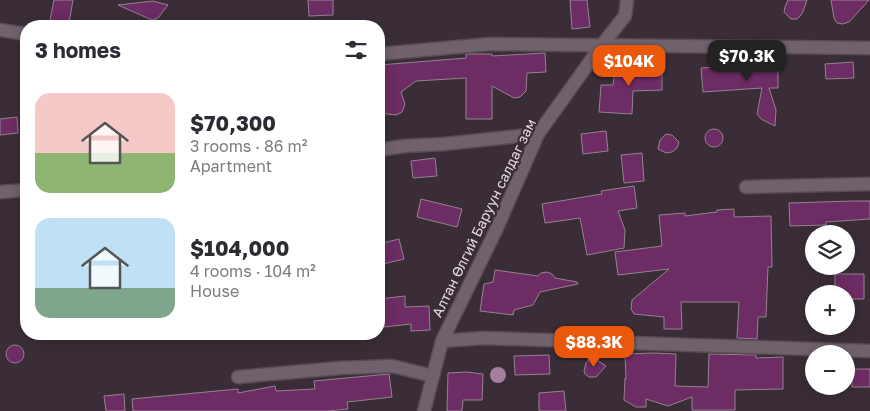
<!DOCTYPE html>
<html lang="en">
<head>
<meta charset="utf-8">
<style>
  body { margin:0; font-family:"Golos Text",sans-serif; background:#f2f2f3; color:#2b2b33; height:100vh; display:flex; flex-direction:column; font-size:19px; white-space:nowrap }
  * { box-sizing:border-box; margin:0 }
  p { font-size:16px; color:#7c7c81 }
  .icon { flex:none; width:28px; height:28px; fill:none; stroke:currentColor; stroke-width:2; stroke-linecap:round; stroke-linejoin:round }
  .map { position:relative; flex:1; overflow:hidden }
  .panel { position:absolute; left:20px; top:20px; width:365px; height:320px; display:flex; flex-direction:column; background:#fff; border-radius:20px; box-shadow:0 2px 12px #0003 }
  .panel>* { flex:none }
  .tools { position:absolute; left:805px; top:225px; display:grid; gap:10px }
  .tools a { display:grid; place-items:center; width:50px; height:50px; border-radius:50%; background:#fff; box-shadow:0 2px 12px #0003; font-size:25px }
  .price { position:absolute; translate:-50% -42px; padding:0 11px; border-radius:10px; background:#ea580c; color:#fff; font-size:16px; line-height:32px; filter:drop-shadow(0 1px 2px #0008) }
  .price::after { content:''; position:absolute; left:50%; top:30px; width:15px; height:11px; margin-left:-8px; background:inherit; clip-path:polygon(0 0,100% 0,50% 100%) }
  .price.on { background:#222; color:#fff }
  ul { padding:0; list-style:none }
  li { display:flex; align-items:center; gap:15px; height:125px; padding:0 15px }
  li span { display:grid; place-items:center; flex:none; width:140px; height:100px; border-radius:15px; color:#555 }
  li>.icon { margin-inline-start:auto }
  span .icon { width:60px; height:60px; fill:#fffc; stroke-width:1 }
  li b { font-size:21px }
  h2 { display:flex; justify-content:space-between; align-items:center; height:60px; padding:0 15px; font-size:21px }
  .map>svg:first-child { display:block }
  .building { fill:#6d2c64; stroke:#93838f }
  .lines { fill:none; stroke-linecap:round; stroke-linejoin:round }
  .street-casing { stroke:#574c54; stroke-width:15 }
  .street { stroke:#70616d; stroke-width:12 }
  .tree { fill:#a47e9d }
  .labels { text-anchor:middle; stroke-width:4.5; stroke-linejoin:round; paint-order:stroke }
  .street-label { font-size:14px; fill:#e1d9df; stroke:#3a2d37 }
</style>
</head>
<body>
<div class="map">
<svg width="870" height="411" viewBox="0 0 870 411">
  <rect width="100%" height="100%" fill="#3a2d37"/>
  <!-- building -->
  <g class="building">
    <path d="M54,0H73L69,23L50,20Z"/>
    <path d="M308,0H333V15L309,16Z"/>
    <path d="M570,0H587L590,27L572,29Z"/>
    <path d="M788,0H807L802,14L797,19H791L784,12L785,7Z"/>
    <path d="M831,0H869L849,22L843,24L837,23L834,18Z"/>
    <path d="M153,1L168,5L158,18L152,20L118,5Z"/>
    <path d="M545,53L546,72L527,73L526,91L520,97L514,98L492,86V119H466V78L416,81L401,92L405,104L402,112L396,115L379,113V65L466,58V54H492V56Z"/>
    <path d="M778,57V88H769L776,110L775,126L761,119L757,114L762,88L703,92L701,68L743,65V58Z"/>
    <path d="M853,62L854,78L826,79L825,64Z"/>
    <path d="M616,63L633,64V67L662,66V90L633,91L632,114L599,112L601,85H613Z"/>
    <path d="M17,117L18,133L0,135V119Z"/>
    <circle cx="714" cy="138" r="9"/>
    <path d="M606,131L608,151L583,154L581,134Z"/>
    <path d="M666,134L672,135L679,142L677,148L672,152L666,153L658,149L660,140Z"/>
    <path d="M642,153L644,181L624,183L621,155Z"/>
    <path d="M435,158L437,176L413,178L411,161Z"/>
    <path d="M634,186L637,208L618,211L625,230L624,248L587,255L580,218L545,223L542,204L602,194L601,191Z"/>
    <path d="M421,199L462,209L457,227L417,217Z"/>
    <path d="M852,201H870V219L826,222V225L790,226L789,203Z"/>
    <path d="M734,209V217L771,216L772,267H768L766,317H758L757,339L737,338L739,302H681L682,329H664V317L634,314L631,309L632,300L669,269L618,275L615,252L662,246L659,215L685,213V216L717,212V210Z"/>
    <path d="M399,239L404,259L379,265V244Z"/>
    <path d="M495,270L538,276L541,273L547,272L552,274L555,278L577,282L578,284L540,292L533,305L514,310L513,315L480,311L484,284L493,282Z"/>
    <path d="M835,274H864V299H848V294H835Z"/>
    <path d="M405,296V307L429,306L430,330L411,331V324L384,327V322H379V299Z"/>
    <circle cx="15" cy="354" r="9"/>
    <path d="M654,353L676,354L675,386L708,387L709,354L756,355V358L783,357V389L735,390V410H692V397L668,406L646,399V407H636L624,400L625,378L626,379L625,354Z"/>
    <path d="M549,355L550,374L515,375L514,356Z"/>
    <path d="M590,359L597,360L606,366L596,377H589L585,374L584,371L586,363Z"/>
    <rect x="852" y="369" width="18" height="18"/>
    <path d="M466,372L483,374L482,400H463L462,411H447L448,373Z"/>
    <path d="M389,374L392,397L347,402L348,409L328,411H133L132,399L238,389V393L275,386L276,391L315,389L314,381Z"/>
    <path d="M564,391L566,411H539V393Z"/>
    <path d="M124,394L125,411H106L104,396Z"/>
  </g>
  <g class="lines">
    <defs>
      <g id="street">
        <path d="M0,30L26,34"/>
        <path d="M379,54L490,44L870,48"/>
        <path d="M379,150L404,146L444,144L538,134"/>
        <path d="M746,187L870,184"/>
        <path d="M0,192L26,190"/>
        <path d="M442,341L484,338L870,351"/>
        <path d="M238,377L340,368L392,366L433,376"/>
        <path d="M424,411L442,341L497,228L538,134L601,46L625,16L627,0"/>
      </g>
    </defs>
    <!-- street casing -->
    <use href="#street" class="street-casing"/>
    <!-- street -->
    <use href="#street" class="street"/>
  </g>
  <!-- trees -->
  <circle class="tree" cx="498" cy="375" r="8"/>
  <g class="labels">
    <!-- street labels -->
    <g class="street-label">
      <text transform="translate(484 218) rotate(-64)" y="5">Алтан Өлгий Баруун салдаг зам</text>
    </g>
  </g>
</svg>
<div class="tools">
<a><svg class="icon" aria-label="layers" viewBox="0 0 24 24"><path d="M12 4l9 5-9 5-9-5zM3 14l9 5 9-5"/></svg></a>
<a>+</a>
<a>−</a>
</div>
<b class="price on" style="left:747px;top:82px">$70.3K</b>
<b class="price" style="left:629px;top:87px">$104K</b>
<b class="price" style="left:594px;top:368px">$88.3K</b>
<section class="panel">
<h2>3 homes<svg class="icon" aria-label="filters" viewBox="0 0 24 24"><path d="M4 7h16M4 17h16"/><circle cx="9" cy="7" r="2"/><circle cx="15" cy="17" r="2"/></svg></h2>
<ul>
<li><span style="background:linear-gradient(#f6c9c9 60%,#8fb573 0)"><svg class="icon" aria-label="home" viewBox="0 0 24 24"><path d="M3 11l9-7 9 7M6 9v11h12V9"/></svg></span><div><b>$70,300</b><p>3 rooms · 86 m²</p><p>Apartment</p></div></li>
<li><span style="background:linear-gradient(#bfe0f5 70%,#7fa58c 0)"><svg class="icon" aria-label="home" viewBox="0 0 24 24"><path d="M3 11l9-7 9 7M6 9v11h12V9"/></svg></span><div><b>$104,000</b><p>4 rooms · 104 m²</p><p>House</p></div></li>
</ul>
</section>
</div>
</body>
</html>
